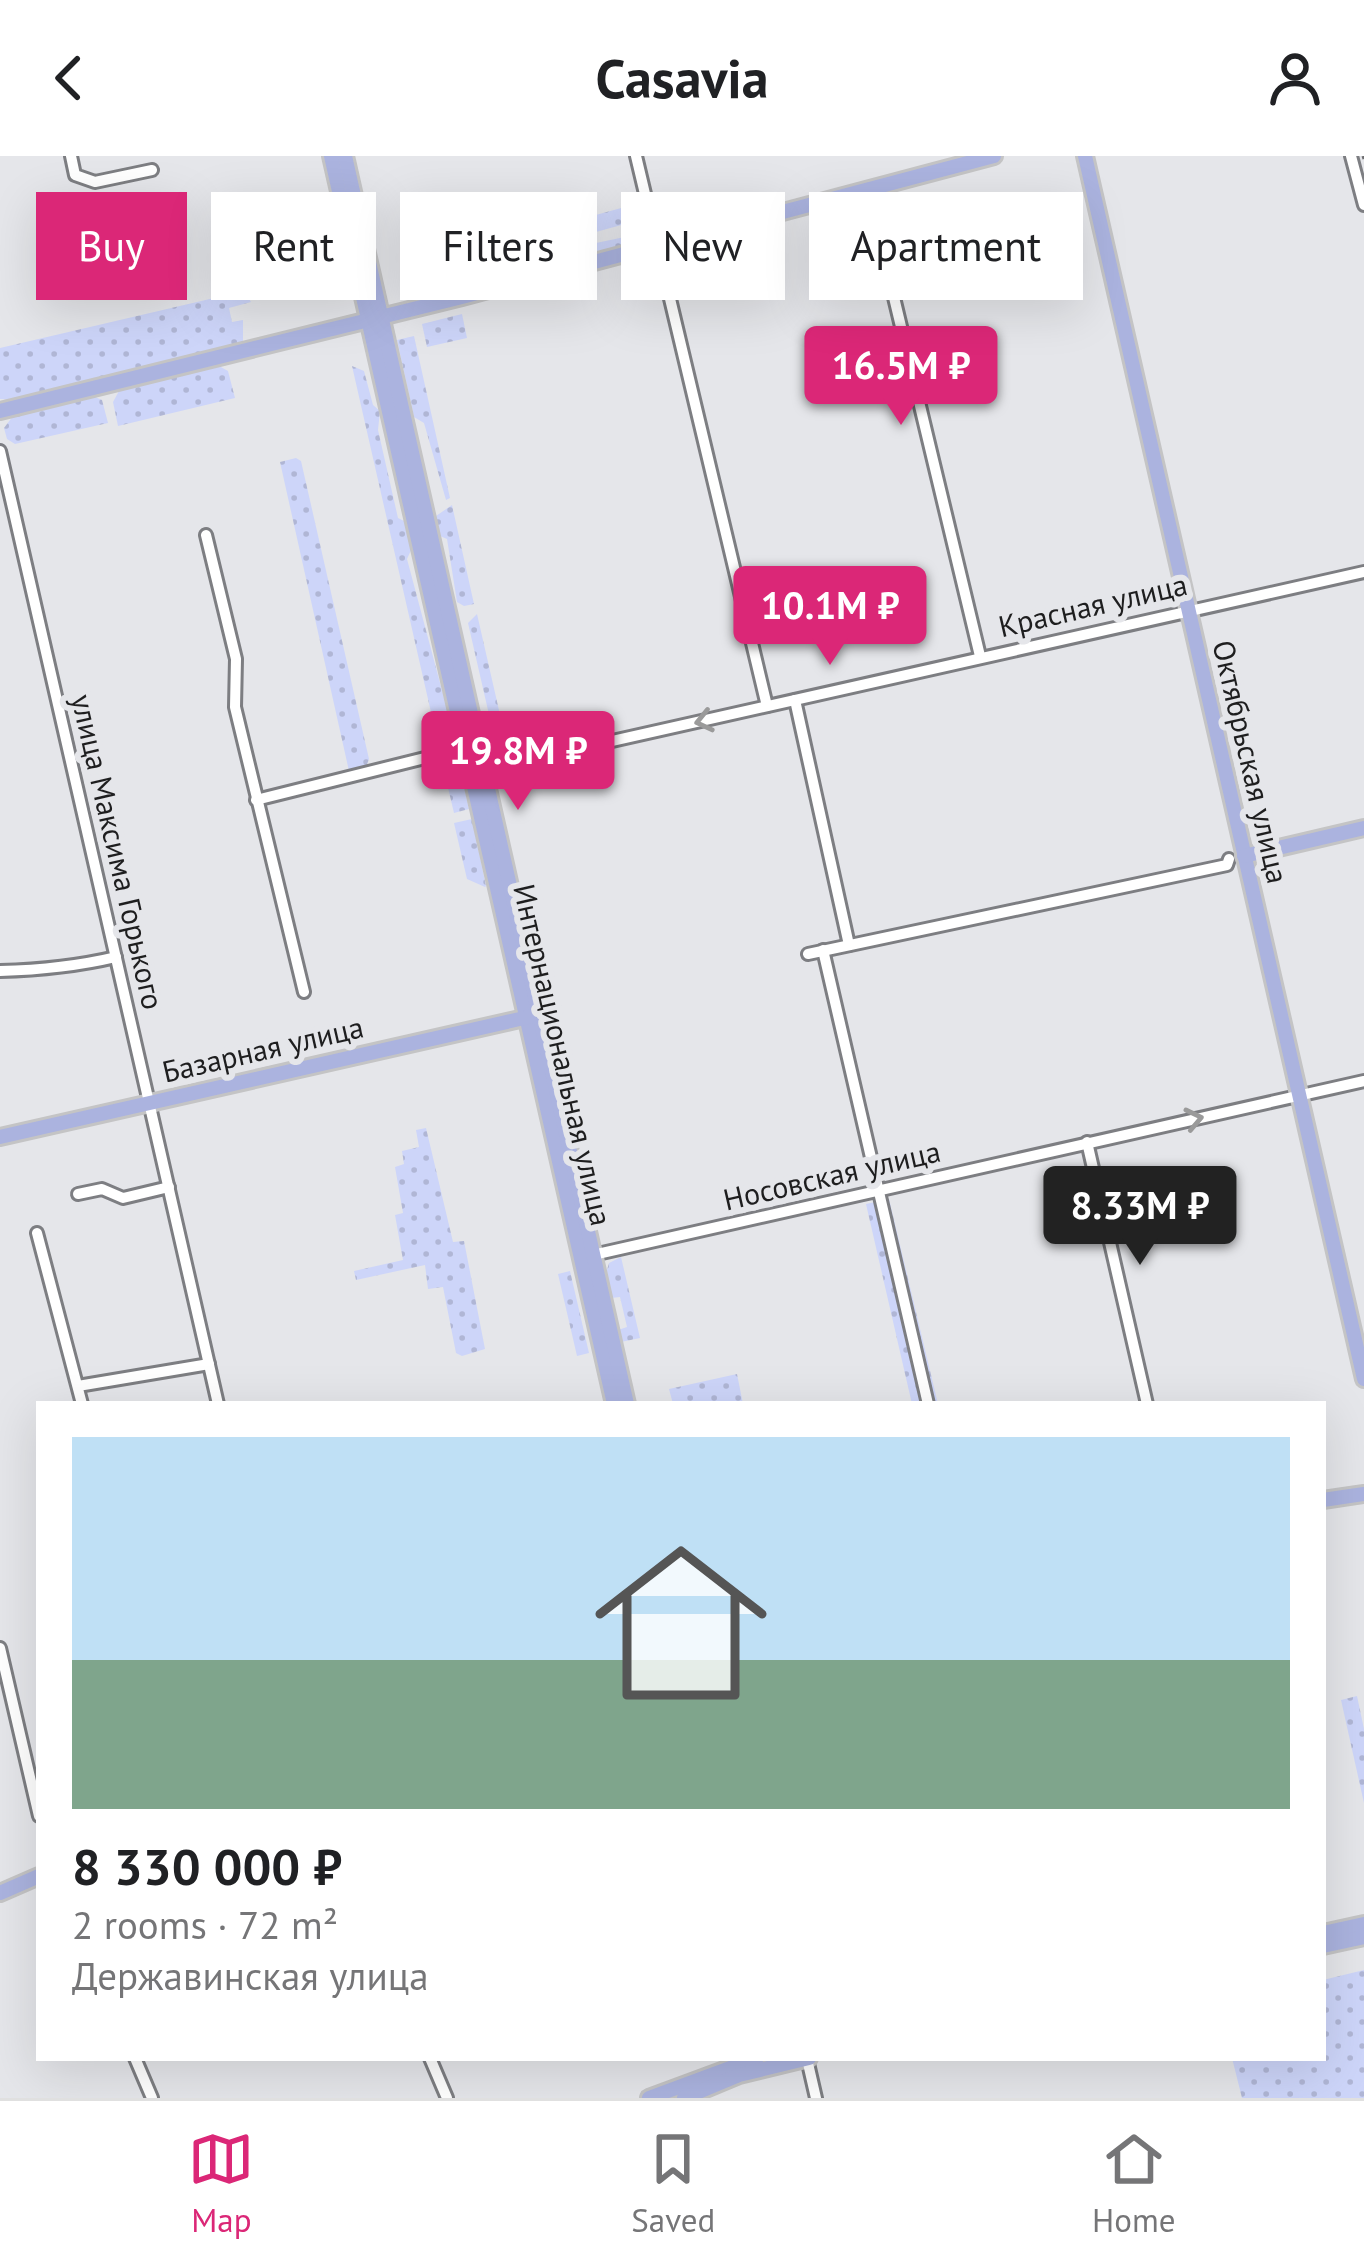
<!DOCTYPE html>
<html lang="en">
<head>
<meta charset="utf-8">
<style>
  body { margin:0; font-family:"PT Sans",sans-serif; background:#f6f6f6; color:#202124; height:100vh; display:flex; flex-direction:column; font-size:45px; white-space:nowrap }
  * { box-sizing:border-box; margin:0 }
  p { font-size:39px; color:#757577 }
  .icon { flex:none; width:66px; height:66px; fill:none; stroke:currentColor; stroke-width:2; stroke-linecap:round; stroke-linejoin:round }
  .map { position:relative; flex:1; overflow:hidden }
  .side { position:absolute; left:36px; top:1245px; width:1290px; height:660px; display:flex; flex-direction:column; background:#fff; border-radius:0px; box-shadow:0 12px 48px #0002 }
  .side>* { flex:none }
  .banner { position:absolute; left:36px; top:36px; width:1293px; height:108px; display:flex; gap:24px }
  .price { position:absolute; translate:-50% -102px; padding:0 27px; border-radius:12px; background:#db2777; color:#fff; font-size:39px; line-height:78px; filter:drop-shadow(0 3px 6px #0008) }
  .price::after { content:''; position:absolute; left:50%; top:72px; width:36px; height:27px; margin-left:-18px; background:inherit; clip-path:polygon(0 0,100% 0,50% 100%) }
  .price.selected { background:#222; color:#fff }
  ul { padding:0; list-style:none }
  li { display:grid; align-content:center; gap:24px; height:636px; padding:0 36px }
  li+li { border-top:3px solid #e0e0e0 }
  li span { display:grid; place-items:center; height:372px; border-radius:0px; color:#555 }
  li>.icon { margin-inline-start:auto }
  span .icon { width:216px; height:216px; fill:#fffc; stroke-width:1 }
  li b { font-size:51px }
  .chip { padding:0 42px; border-radius:0px; background:#fff; box-shadow:0 12px 48px #0002; font-size:42px; line-height:108px }
  .chip.selected { background:#db2777; color:#fff }
  header { display:flex; justify-content:space-between; align-items:center; height:156px; padding:0 36px; background:#fff; font-size:54px; font-weight:700 }
  .dock { display:flex; justify-content:space-around; align-items:center; height:168px; border-top:3px solid #e0e0e0; background:#fff; font-size:33px; color:#757577 }
  .dock a { display:grid; justify-items:center; gap:6px }
  .dock .selected { color:#db2777 }
  .map>svg:first-child { display:block }
  .green { fill:url(#green-dots) }
  .lines { fill:none; stroke-linecap:round; stroke-linejoin:round }
  .minor-casing { stroke:#7d7e82; stroke-width:16 }
  .major-casing { stroke:#c4c4c5; stroke-width:20 }
  .minor { stroke:#fff; stroke-width:10 }
  .major { stroke:#abb3df; stroke-width:14 }
  .rail { stroke:#6e6e70; stroke-width:3; stroke-dasharray:21 21; stroke-linecap:butt }
  .oneway { stroke:#9a9a9a }
  .labels { text-anchor:middle; stroke-width:12; stroke-linejoin:round; paint-order:stroke }
  .street-label { font-size:30px; fill:#1e1e1f; stroke:#e5e6ea }
</style>
</head>
<body>
<header><svg class="icon" aria-label="back" viewBox="0 0 24 24"><path d="M15 5l-7 7 7 7"/></svg>Casavia<svg class="icon" aria-label="person" viewBox="0 0 24 24"><circle cx="12" cy="8" r="4"/><path d="M4 21q1-7 8-7t8 7"/></svg></header>
<div class="map">
<svg width="1364" height="1942" viewBox="0 0 1364 1942">
  <defs>
    <pattern id="green-dots" width="8" height="8" patternUnits="userSpaceOnUse" patternTransform="scale(3)"><rect width="8" height="8" fill="#cdd5f9"/><path d="M2 2h.1M6 6h.1" fill="none" stroke="#b0b6d5" stroke-width="1.8" stroke-linecap="round"/></pattern>
  </defs>
  <rect width="100%" height="100%" fill="#e5e6ea"/>
  <!-- green -->
  <g class="green">
    <path d="M632,49L636,65L563,85L557,79L563,68Z"/>
    <path d="M545,62L541,72L488,82L490,94L553,78L555,87L478,101L434,115L409,101L408,95Z"/>
    <path d="M639,78L637,85L420,141L418,132L460,121L462,115Z"/>
    <path d="M244,135L251,146L229,152L232,166L243,164V188L18,244L0,243V192Z"/>
    <path d="M462,158L467,182L427,191L422,168Z"/>
    <path d="M414,180L450,342L446,344L424,267L414,261L397,184Z"/>
    <path d="M219,210L228,215L235,242L118,270L113,246L119,235Z"/>
    <path d="M352,210L364,215L373,249L380,255L378,274L398,362L406,366L412,392L407,403L452,572L433,565Z"/>
    <path d="M95,241L102,244L108,267L15,288L7,283L4,272L13,260Z"/>
    <path d="M296,302L301,305L369,603L366,611L349,615L280,306Z"/>
    <path d="M452,349L474,448L464,450L457,446L447,383L440,380L436,360Z"/>
    <path d="M477,458L501,563L485,572L490,563L468,467Z"/>
    <path d="M457,598L469,653L454,657L441,602Z"/>
    <path d="M472,663L486,730L485,731L467,723L454,667Z"/>
    <path d="M426,972L453,1086L464,1085L485,1193L462,1200L456,1197L443,1131L428,1133L425,1109L356,1124L354,1115L403,1104L395,1059L403,1057L395,1011L404,1008L402,995L419,991L416,974Z"/>
    <path d="M889,1043L938,1248H912L866,1048Z"/>
    <path d="M621,1101L640,1182L621,1186L618,1174L627,1171L620,1141L611,1142L605,1121L609,1107Z"/>
    <path d="M570,1115L589,1197L577,1200L558,1118Z"/>
    <path d="M737,1218L743,1248H673L669,1233Z"/>
    <path d="M1357,1540L1364,1573V1647L1341,1544Z"/>
    <path d="M1364,1814V1942H1242L1232,1902H1323V1824Z"/>
  </g>
  <g class="lines">
    <defs>
      <g id="minor">
        <path d="M71,0L75,19L95,26L152,14"/>
        <path d="M636,0L767,550"/>
        <path d="M1351,0L1364,49"/>
        <path d="M868,33L980,500"/>
        <path d="M0,295L218,1248"/>
        <path d="M206,379L236,503L235,551L304,836"/>
        <path d="M795,544L849,789"/>
        <path d="M483,614L1364,416"/>
        <path d="M256,644L465,592"/>
        <path d="M823,794L928,1248"/>
        <path d="M808,798L1227,709L1229,703"/>
        <path d="M0,815C39,814 78,810 116,801"/>
        <path d="M1087,986L1147,1248"/>
        <path d="M78,1038L102,1033L123,1042L169,1031"/>
        <path d="M37,1077L82,1248"/>
        <path d="M593,1099L1364,925"/>
        <path d="M78,1230L209,1208"/>
        <path d="M0,1492L39,1660"/>
        <path d="M135,1902L152,1942"/>
        <path d="M430,1902L447,1942"/>
        <path d="M807,1903L816,1942"/>
      </g>
      <g id="major">
        <path d="M331,0L614,1248"/>
        <path d="M345,0L627,1248"/>
        <path d="M1085,0L1364,1223"/>
        <path d="M0,255L462,141L994,0"/>
        <path d="M1244,700L1364,672"/>
        <path d="M0,981L533,860"/>
        <path d="M1323,1344L1364,1338"/>
        <path d="M0,1737L39,1720"/>
        <path d="M1323,1777L1364,1768"/>
        <path d="M1323,1790L1364,1781"/>
        <path d="M649,1942L757,1902"/>
        <path d="M684,1942L739,1919L809,1902"/>
      </g>
    </defs>
    <!-- minor casing -->
    <use href="#minor" class="minor-casing"/>
    <!-- major casing -->
    <use href="#major" class="major-casing"/>
    <!-- minor -->
    <use href="#minor" class="minor"/>
    <!-- major -->
    <use href="#major" class="major"/>
    <!-- rail -->
    <path class="rail" d="M1363,0L1364,3"/>
  </g>
  <!-- one-way arrows -->
  <defs><path id="oneway-chevron" d="M-2-3.5L2.5 0L-2 3.5" fill="none" stroke-width="1.6" stroke-linecap="round" stroke-linejoin="round" transform="scale(3)"/></defs>
  <g class="oneway">
    <use href="#oneway-chevron" transform="translate(704 565) rotate(167)"/>
    <use href="#oneway-chevron" transform="translate(1194 963) rotate(-12)"/>
  </g>
  <g class="labels">
    <!-- street labels -->
    <g class="street-label">
      <text transform="translate(1093 450) rotate(-13)" y="10">Красная улица</text>
      <text transform="translate(1250 606) rotate(77)" y="10">Октябрьская улица</text>
      <text transform="translate(117 696) rotate(77)" y="10">улица Максима Горького</text>
      <text transform="translate(263 894) rotate(-13)" y="10">Базарная улица</text>
      <text transform="translate(562 899) rotate(77)" y="10">Интернациональная улица</text>
      <text transform="translate(832 1020) rotate(-13)" y="10">Носовская улица</text>
    </g>
  </g>
</svg>
<b class="price" style="left:901px;top:272px">16.5M ₽</b>
<b class="price" style="left:830px;top:512px">10.1M ₽</b>
<b class="price" style="left:518px;top:657px">19.8M ₽</b>
<b class="price selected" style="left:1140px;top:1112px">8.33M ₽</b>
<div class="banner">
<a class="chip selected">Buy</a>
<a class="chip">Rent</a>
<a class="chip">Filters</a>
<a class="chip">New</a>
<a class="chip">Apartment</a>
</div>
<section class="side">
<ul>
<li><span style="background:linear-gradient(#bfe0f5 60%,#7fa58c 0)"><svg class="icon" aria-label="home" viewBox="0 0 24 24"><path d="M3 11l9-7 9 7M6 9v11h12V9"/></svg></span><div><b>8 330 000 ₽</b><p>2 rooms · 72 m²</p><p>Державинская улица</p></div></li>
</ul>
</section>
</div>
<nav class="dock">
<a class="selected"><svg class="icon" aria-label="map" viewBox="0 0 24 24"><path d="M3 6l6-2 6 2 6-2v14l-6 2-6-2-6 2zM9 4v14M15 6v14"/></svg>Map</a>
<a><svg class="icon" aria-label="saved" viewBox="0 0 24 24"><path d="M7 4h10v16l-5-4-5 4z"/></svg>Saved</a>
<a><svg class="icon" aria-label="home" viewBox="0 0 24 24"><path d="M3 11l9-7 9 7M6 9v11h12V9"/></svg>Home</a>
</nav>
</body>
</html>
